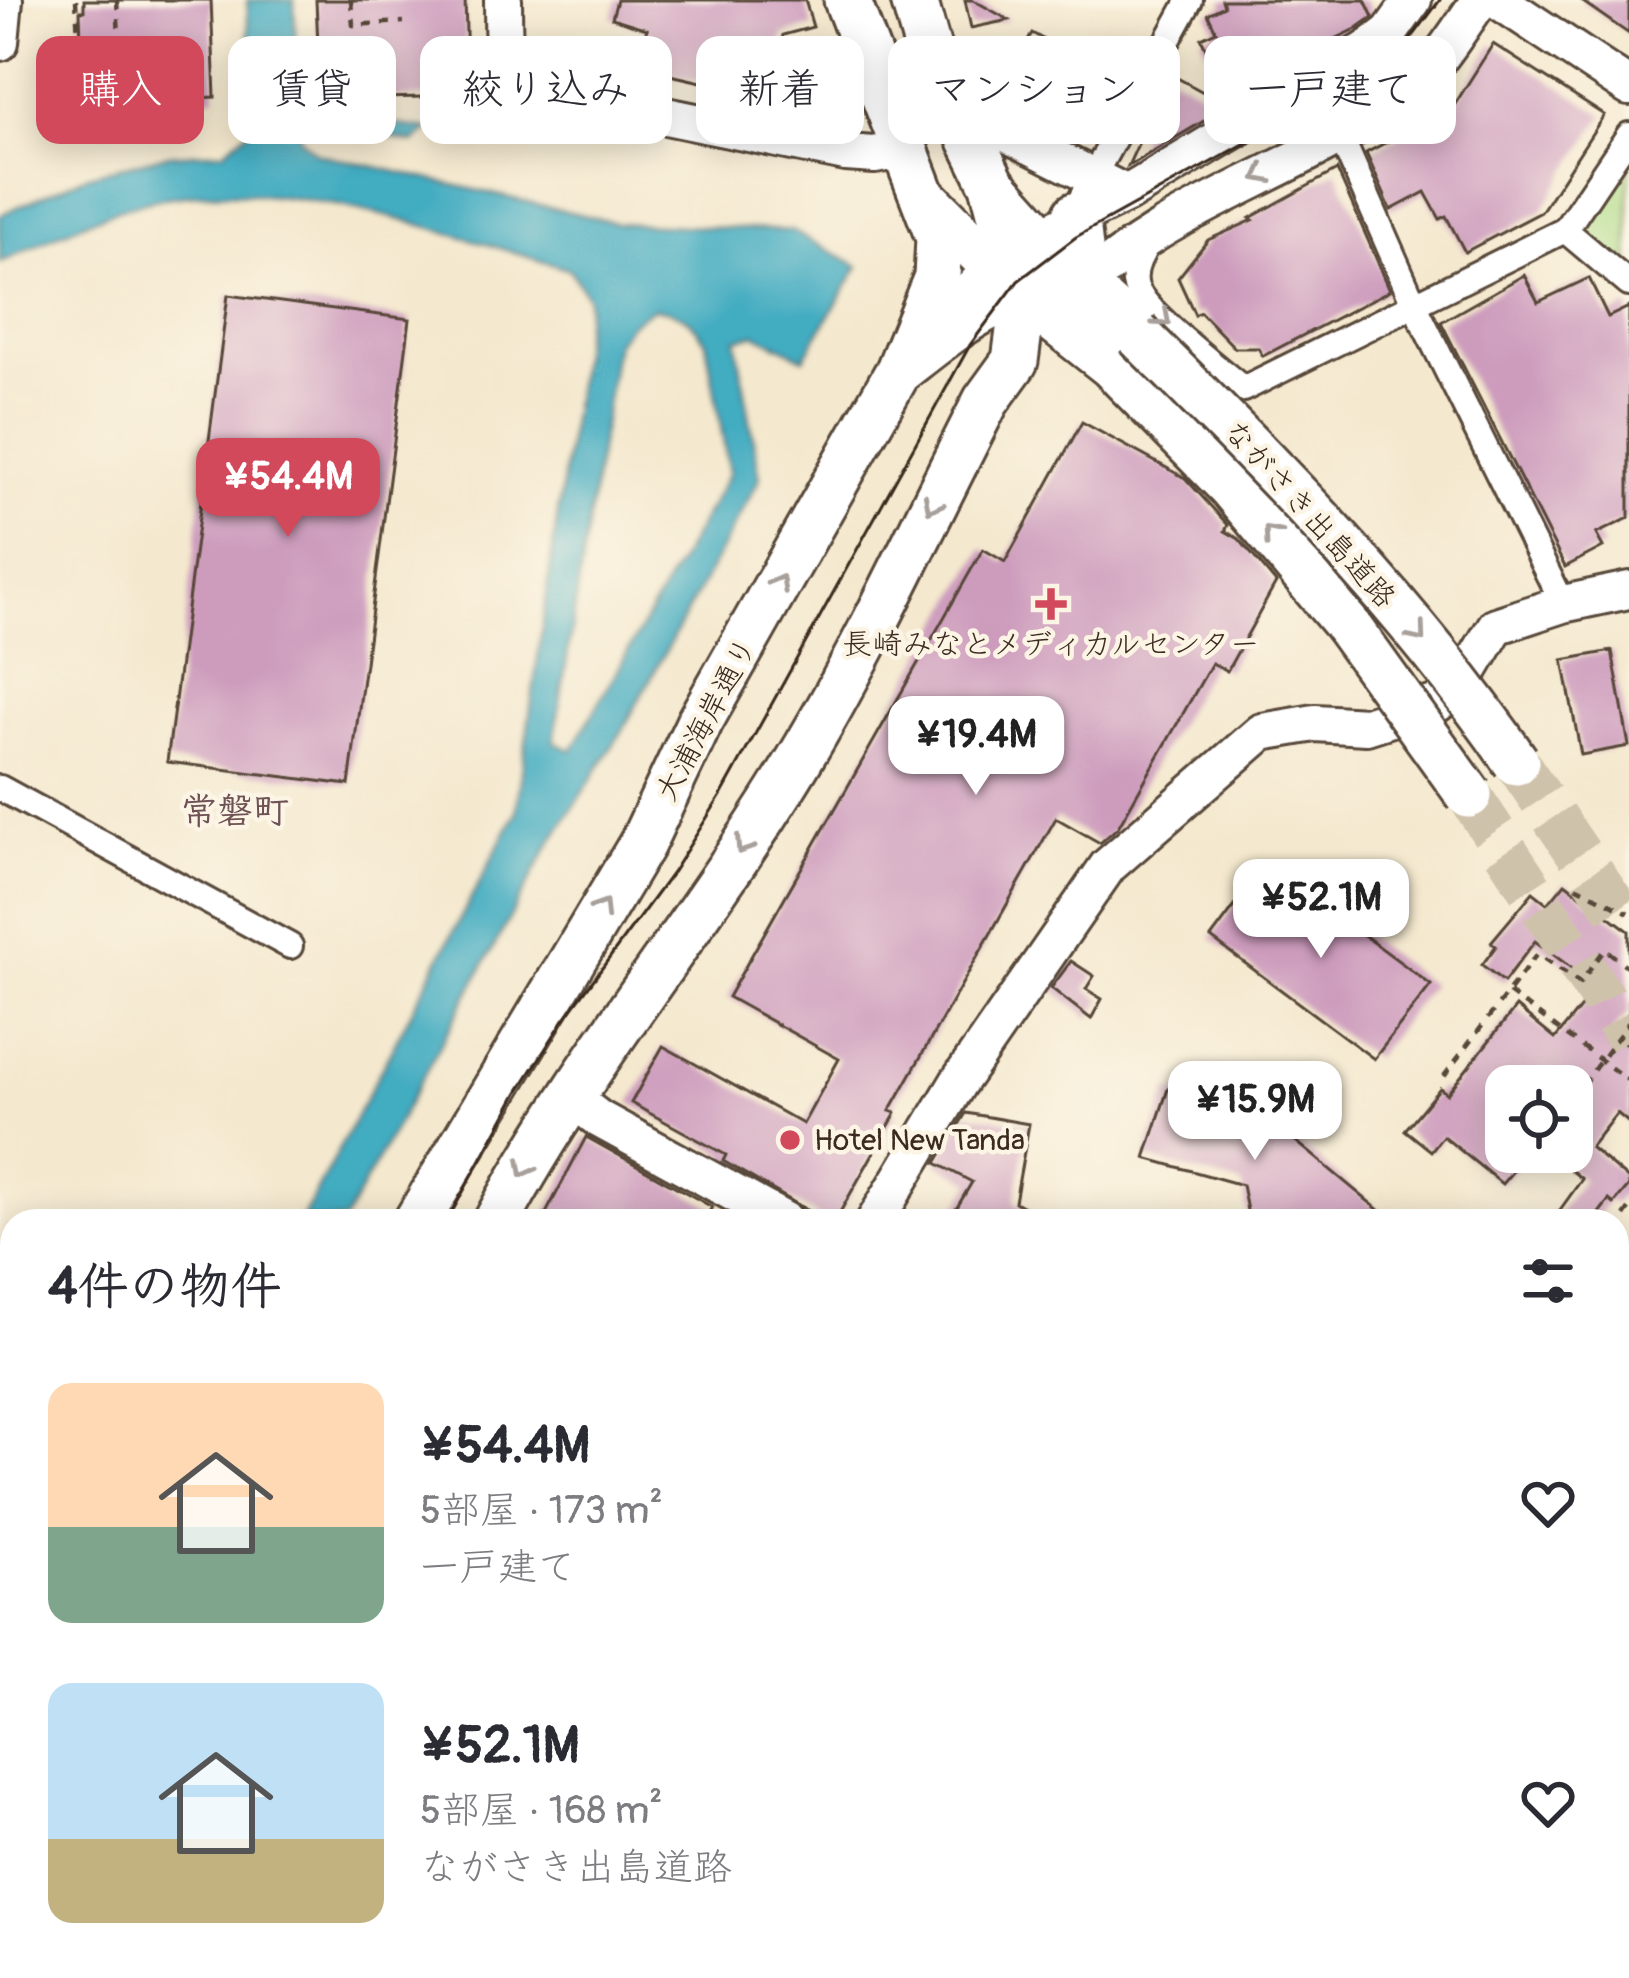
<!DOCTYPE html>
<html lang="ja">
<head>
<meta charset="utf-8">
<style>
  body { margin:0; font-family:Pangolin,"Klee One",sans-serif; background:#f7f7f7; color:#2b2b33; height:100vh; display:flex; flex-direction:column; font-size:45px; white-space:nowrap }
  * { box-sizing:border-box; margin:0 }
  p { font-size:39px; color:#7c7c81 }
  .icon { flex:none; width:66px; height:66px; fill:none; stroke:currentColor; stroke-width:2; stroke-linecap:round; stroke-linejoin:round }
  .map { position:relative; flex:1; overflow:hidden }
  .drawer { position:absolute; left:0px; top:1209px; width:1629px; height:771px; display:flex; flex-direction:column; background:#fff; border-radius:36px 36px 0 0; box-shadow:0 6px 30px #0003 }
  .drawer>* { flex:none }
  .guide { position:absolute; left:36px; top:36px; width:1557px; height:108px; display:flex; gap:24px }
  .controls { position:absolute; left:1485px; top:1065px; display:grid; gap:24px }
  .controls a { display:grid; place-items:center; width:108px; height:108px; border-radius:24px; background:#fff; box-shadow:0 6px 30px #0003; font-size:60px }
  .price { position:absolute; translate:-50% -102px; padding:0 27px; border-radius:24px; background:#fff; color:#222; font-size:39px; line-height:78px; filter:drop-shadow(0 3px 6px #0008) }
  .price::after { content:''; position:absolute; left:50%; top:72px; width:36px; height:27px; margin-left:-18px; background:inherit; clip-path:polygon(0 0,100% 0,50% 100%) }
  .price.current { background:#d1495b; color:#fff }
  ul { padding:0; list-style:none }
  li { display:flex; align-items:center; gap:36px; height:300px; padding:0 48px }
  li span { display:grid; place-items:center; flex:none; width:336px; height:240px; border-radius:24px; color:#555 }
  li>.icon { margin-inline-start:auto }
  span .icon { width:144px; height:144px; fill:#fffc; stroke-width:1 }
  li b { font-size:51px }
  h2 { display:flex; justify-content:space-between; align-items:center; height:144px; padding:0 48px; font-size:51px }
  .pill { padding:0 42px; border-radius:24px; background:#fff; box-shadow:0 6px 30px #0003; font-size:42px; line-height:108px }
  .pill.current { background:#d1495b; color:#fff }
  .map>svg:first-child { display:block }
  .green { fill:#aedb87; stroke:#748252; stroke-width:3 }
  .water { fill:#42acc1; stroke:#3e6b70; stroke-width:3; fill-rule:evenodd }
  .building { fill:#cd9cbd }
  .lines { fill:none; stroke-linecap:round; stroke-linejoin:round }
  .highway-tunnel { stroke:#cfc2ab; stroke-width:45; stroke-dasharray:45 22; stroke-linecap:butt }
  .street-casing { stroke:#574638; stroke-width:30 }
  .secondary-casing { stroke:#574638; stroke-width:42 }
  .highway-casing { stroke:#574638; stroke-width:51 }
  .path { stroke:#574638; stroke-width:4.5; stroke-dasharray:9 9; stroke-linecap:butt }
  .street { stroke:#fff; stroke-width:24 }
  .secondary { stroke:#fff; stroke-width:36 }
  .highway { stroke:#fff; stroke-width:45 }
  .tram { stroke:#3b2a1e; stroke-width:3 }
  .highway-bridge-casing { stroke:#574638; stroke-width:51; stroke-linecap:butt }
  .highway-bridge { stroke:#fff; stroke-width:45 }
  .oneway { stroke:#a79f9a }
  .poi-dot { fill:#d1495b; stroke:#fcf5e5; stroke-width:4.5 }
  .labels { text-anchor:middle; stroke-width:9; stroke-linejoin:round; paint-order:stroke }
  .street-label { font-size:30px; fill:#3b2a1e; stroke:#fcf5e5 }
  .poi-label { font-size:30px; fill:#3b2a1e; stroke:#fcf5e5 }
  .quarter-label { font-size:36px; font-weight:bold; fill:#6e5256; stroke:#fcf5e5 }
</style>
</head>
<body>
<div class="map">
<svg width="1629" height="1978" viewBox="0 0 1629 1978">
  <rect width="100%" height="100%" fill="#fcf5e5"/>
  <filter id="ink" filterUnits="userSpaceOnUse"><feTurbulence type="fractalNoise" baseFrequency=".00833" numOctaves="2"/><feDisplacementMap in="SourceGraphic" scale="24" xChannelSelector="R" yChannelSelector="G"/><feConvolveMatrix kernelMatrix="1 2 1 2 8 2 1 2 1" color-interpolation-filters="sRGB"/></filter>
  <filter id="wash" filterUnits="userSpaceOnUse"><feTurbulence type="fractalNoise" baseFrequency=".004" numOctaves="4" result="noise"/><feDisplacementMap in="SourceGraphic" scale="48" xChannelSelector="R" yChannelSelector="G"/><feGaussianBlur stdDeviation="2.7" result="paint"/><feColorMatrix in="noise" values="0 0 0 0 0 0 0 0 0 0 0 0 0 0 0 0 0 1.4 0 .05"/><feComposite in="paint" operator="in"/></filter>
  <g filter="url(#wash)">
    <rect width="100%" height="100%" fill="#f4e8ce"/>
    <!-- green -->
    <path class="green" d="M1629,160V269L1584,232Z"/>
    <!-- water -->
    <g class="water">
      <path d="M247,0H294L300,138L316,153L618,223L792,231L859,266L804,358L755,334L736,339L760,478L621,733L550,844L344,1221H301L516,813L588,298L570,270C446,232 273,170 145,202C93,215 47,240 0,263V215L88,175L166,155L224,151L253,127ZM653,308C679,311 693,319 706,342L729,473L572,750L554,742L616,342L631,323Z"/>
      <path d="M329,116L430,129L413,143L330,121Z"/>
    </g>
    <g id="blocks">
      <!-- building -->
      <g class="building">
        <path d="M84,0H211L215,97L83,104L80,11H84Z"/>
        <path d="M316,0H465L468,96L335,99L334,67L319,68Z"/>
        <path d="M617,0H805L813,27L783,35L768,97L666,74L668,66L638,57L647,29L612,18Z"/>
        <path d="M965,0H973L1009,20L971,28Z"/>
        <path d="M1222,0H1365L1373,17L1356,29L1226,91L1201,38L1216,31L1208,14L1224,6Z"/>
        <path d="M1580,0H1629V34Z"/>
        <path d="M1032,33L1112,78L1079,137L998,92Z"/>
        <path d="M1493,44L1604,115L1541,212L1465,252L1446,216L1440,219L1425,192L1391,210L1366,153L1425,122L1438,131Z"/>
        <path d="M1170,74L1229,106L1128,166Z"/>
        <path d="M1337,170L1390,290L1263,356L1258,348H1235L1200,312L1195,315L1178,278L1208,240L1253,220L1250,218Z"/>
        <path d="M1524,275L1538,302L1589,278L1608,317L1629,307V518L1596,534L1603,547L1565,567L1441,322Z"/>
        <path d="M228,295L410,319L349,785L167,762Z"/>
        <path d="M1082,422L1185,478L1228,525L1225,531L1239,539L1276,583L1227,671L1212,663L1118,827L1100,843L1056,818L890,1111L896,1113L835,1221H826L723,1161L726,1155L631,1103L663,1046L803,1124L839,1059L728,997L983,549L1005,562Z"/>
        <path d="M1612,651L1629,746L1581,755L1563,660Z"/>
        <path d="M1267,863L1431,985L1374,1059L1211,938Z"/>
        <path d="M1565,883L1629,931V1012L1612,1033L1629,1046V1123L1617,1113L1590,1147L1629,1180V1186L1614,1204L1609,1200L1593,1221H1552L1582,1179L1549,1152H1572V1086H1506V1152H1529L1502,1184L1443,1136L1431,1151L1405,1130L1440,1088L1447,1094L1516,1007L1555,1039L1597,987L1535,941L1504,982L1482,965L1496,946L1491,942L1533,892L1548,904Z"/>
        <path d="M1071,961L1094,976L1086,989L1102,999L1091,1019L1051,988Z"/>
        <path d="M1168,1089L1279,1127L1392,1221H1249L1242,1185L1145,1158Z"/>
        <path d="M966,1113L1029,1124L1015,1202L1048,1221H949L972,1182L936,1163Z"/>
        <path d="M586,1137L712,1207L704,1221L685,1212L680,1221H542Z"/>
      </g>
    </g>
  </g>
  <g filter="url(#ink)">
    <use href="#blocks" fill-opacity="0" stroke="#574638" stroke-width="3"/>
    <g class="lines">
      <!-- highway-tunnel -->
      <g class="highway-tunnel">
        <path d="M1516,762L1629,927"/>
        <path d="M1469,795L1629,1039"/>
      </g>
      <defs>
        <g id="street">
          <path d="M1340,135L1415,306L1563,604"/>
          <path d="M1076,215L1083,195L1190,0"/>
          <path d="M1565,230L1629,284"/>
          <path d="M1149,242C1140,255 1131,271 1136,287C1144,312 1220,369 1243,389L1565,230L1629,135"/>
          <path d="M0,788L290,946"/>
          <path d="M1617,1358L1629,1343"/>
          <path d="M0,1708L12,1684"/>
          <path d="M917,1968L935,1978"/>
          <path d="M456,1978L462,1968"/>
          <path d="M800,1978L805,1968"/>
          <path d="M1187,1978L1193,1968"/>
          <path d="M1382,1978L1388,1968"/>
        </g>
        <g id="secondary">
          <path d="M503,0C504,41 498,63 535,89L846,153L875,155L905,149"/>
          <path d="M1498,0L1629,87"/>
          <path d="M0,42L4,0"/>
          <path d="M950,99L992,126L1127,194"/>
          <path d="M1068,302C1161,204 1300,174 1405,93C1436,69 1457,32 1480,0"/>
          <path d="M932,331L992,268L1042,235L1127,194L1365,51L1390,32L1413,0"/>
          <path d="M569,1096L599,1119L785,1221"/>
          <path d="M875,1221L958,1083L1108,866L1262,732L1315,723L1366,726L1438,703L1471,668L1496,626L1563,604L1629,590"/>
          <path d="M0,1393L12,1403"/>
          <path d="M0,1448L12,1459"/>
          <path d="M1287,1968L1288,1978"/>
        </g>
        <g id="highway">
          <path d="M998,190L1084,286L1137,334"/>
          <path d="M928,201L1020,293L1111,365L1231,487L1346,624"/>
          <path d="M1076,215L1085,289"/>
          <path d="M901,369C955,327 1011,278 1084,286"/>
          <path d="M417,1221L642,844L700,721L899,370L937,277L939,238L847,0"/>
          <path d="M497,1221C589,1050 718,902 815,733C877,626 929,512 986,401L1015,361L1020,323L1018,281L993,185L930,56L914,0"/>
          <path d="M0,1898L12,1886"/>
          <path d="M3,1978L17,1968"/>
        </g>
      </defs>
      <!-- street casing -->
      <use href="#street" class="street-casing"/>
      <!-- secondary casing -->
      <use href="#secondary" class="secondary-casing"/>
      <!-- highway casing -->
      <use href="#highway" class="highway-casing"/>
      <!-- path -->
      <g class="path">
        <path d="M76,0L79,57L120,55L117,0"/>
        <path d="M351,0L353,25L404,22"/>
        <path d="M1576,886L1629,913"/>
        <path d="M1509,993L1629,1081"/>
        <path d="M1444,1076L1537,954L1580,983L1605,949L1629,968"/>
        <path d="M1572,1099L1629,1022"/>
        <path d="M1528,1160L1534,1152"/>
        <path d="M1624,1216L1629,1209"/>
        <path d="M1617,1839L1629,1842"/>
      </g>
      <!-- street -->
      <use href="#street" class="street"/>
      <!-- secondary -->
      <use href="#secondary" class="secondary"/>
      <!-- highway -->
      <use href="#highway" class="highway"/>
      <!-- tram -->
      <g class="tram">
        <path d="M447,1221L518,1092L563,1021L672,873L722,794L970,345L1018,281L1076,237L1383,67L1402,51L1440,0"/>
        <path d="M53,1978L54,1968"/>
      </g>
      <defs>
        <g id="highway-bridge">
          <path d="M1137,334C1273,468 1408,605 1516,762"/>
          <path d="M1346,624L1469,795"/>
        </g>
      </defs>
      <!-- highway-bridge casing -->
      <use href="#highway-bridge" class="highway-bridge-casing"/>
      <!-- highway-bridge -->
      <use href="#highway-bridge" class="highway-bridge"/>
    </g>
    <!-- one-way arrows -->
    <defs><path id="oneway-chevron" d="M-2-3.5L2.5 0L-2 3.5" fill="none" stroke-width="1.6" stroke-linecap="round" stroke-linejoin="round" transform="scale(3)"/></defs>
    <g class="oneway">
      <use href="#oneway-chevron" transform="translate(1262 175) rotate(153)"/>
      <use href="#oneway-chevron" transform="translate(1163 319) rotate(41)"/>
      <use href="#oneway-chevron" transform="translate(932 505) rotate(117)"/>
      <use href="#oneway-chevron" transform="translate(1271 534) rotate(-131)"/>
      <use href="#oneway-chevron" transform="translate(779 583) rotate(-61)"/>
      <use href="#oneway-chevron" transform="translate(1418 634) rotate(50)"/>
      <use href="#oneway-chevron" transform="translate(743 846) rotate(123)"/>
      <use href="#oneway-chevron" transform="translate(602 908) rotate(-58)"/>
      <use href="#oneway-chevron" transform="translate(525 1169) rotate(118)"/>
    </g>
  </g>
  <!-- markers -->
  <g class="poi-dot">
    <path d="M1045 586h12v12h12v12h-12v12h-12v-12h-12v-12h12z"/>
    <circle cx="790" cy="1140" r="12"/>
  </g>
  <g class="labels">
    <!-- street labels -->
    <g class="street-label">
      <text transform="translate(1310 514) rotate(48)" y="10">ながさき出島道路</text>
      <text transform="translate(706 719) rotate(-62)" y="10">大浦海岸通り</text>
    </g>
    <!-- poi labels -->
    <g class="poi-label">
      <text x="1051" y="654">長崎みなとメディカルセンター</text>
      <text x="814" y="1150" text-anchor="start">Hotel New Tanda</text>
    </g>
    <!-- quarter labels -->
    <g class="quarter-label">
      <text x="235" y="823">常磐町</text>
    </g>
  </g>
</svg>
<div class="controls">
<a><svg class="icon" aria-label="locate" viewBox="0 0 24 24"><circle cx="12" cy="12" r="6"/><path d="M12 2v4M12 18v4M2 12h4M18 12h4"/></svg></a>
</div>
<b class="price current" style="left:288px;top:540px">¥54.4M</b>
<b class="price" style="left:976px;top:798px">¥19.4M</b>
<b class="price" style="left:1321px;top:961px">¥52.1M</b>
<b class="price" style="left:1255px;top:1163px">¥15.9M</b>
<div class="guide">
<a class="pill current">購入</a>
<a class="pill">賃貸</a>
<a class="pill">絞り込み</a>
<a class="pill">新着</a>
<a class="pill">マンション</a>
<a class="pill">一戸建て</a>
</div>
<section class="drawer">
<h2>4件の物件<svg class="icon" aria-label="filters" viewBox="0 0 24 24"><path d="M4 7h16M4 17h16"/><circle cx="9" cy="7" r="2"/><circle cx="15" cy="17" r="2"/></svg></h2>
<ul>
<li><span style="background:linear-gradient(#ffd9b3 60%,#7fa58c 0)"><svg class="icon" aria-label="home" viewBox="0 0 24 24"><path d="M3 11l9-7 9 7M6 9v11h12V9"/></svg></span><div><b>¥54.4M</b><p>5部屋 · 173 m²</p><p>一戸建て</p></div><svg class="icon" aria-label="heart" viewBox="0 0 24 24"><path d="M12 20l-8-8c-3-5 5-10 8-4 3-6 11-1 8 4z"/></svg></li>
<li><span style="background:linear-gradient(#bfe0f5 65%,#c2b280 0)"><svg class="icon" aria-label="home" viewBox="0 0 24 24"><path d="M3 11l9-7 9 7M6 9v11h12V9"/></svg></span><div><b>¥52.1M</b><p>5部屋 · 168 m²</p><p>ながさき出島道路</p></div><svg class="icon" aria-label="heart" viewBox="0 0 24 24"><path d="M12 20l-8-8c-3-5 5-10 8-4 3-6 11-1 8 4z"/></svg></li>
</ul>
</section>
</div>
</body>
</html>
